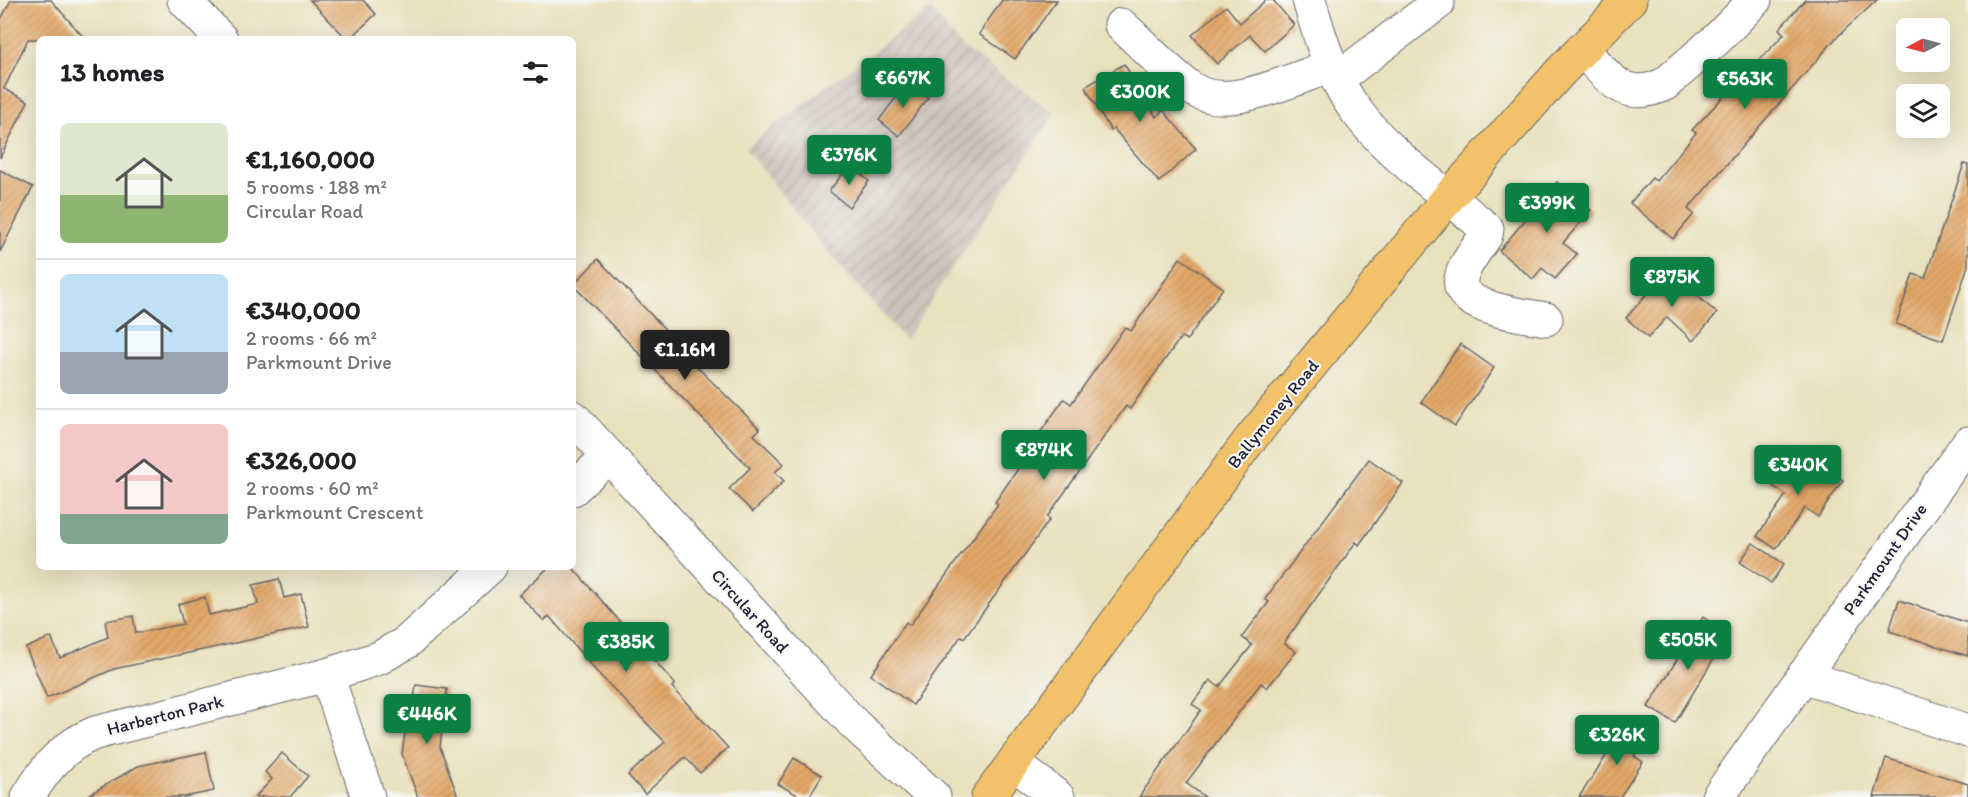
<!DOCTYPE html>
<html lang="en">
<head>
<meta charset="utf-8">
<style>
  body { margin:0; font-family:Itim,sans-serif; background:#f6f6f6; color:#202124; height:100vh; display:flex; flex-direction:column; font-size:22px; white-space:nowrap }
  * { box-sizing:border-box; margin:0 }
  p { font-size:20px; color:#757577 }
  .icon { flex:none; width:33px; height:33px; fill:none; stroke:currentColor; stroke-width:2; stroke-linecap:round; stroke-linejoin:round }
  .map { position:relative; flex:1; overflow:hidden }
  .drawer { position:absolute; left:36px; top:36px; width:540px; height:534px; display:flex; flex-direction:column; background:#fff; border-radius:9px; box-shadow:0 6px 24px #0002 }
  .drawer>* { flex:none }
  .needle { width:39px; rotate:264deg }
  .fabs { position:absolute; left:1896px; top:18px; display:grid; gap:12px }
  .fabs a { display:grid; place-items:center; width:54px; height:54px; border-radius:9px; background:#fff; box-shadow:0 6px 24px #0002; font-size:30px }
  .price { position:absolute; translate:-50% -51px; padding:0 14px; border-radius:6px; background:#0b8043; color:#fff; font-size:20px; line-height:39px; filter:drop-shadow(0 2px 3px #0008) }
  .price::after { content:''; position:absolute; left:50%; top:36px; width:18px; height:14px; margin-left:-9px; background:inherit; clip-path:polygon(0 0,100% 0,50% 100%) }
  .price.active { background:#222; color:#fff }
  ul { padding:0; list-style:none }
  li { display:flex; align-items:center; gap:18px; height:150px; padding:0 24px }
  li+li { border-top:2px solid #e0e0e0 }
  li span { display:grid; place-items:center; flex:none; width:168px; height:120px; border-radius:9px; color:#555 }
  li>.icon { margin-inline-start:auto }
  span .icon { width:72px; height:72px; fill:#fffc; stroke-width:1 }
  li b { font-size:26px }
  h2 { display:flex; justify-content:space-between; align-items:center; height:72px; padding:0 24px; font-size:26px }
  .map>svg:first-child { display:block }
  .industrial { fill:url(#industrial-furrows) }
  .building { fill:url(#building-hatch) }
  .lines { fill:none; stroke-linecap:round; stroke-linejoin:round }
  .minor-casing { stroke:#686568; stroke-width:35 }
  .major-casing { stroke:#686568; stroke-width:35 }
  .minor { stroke:#fff; stroke-width:33 }
  .major { stroke:#f2c26a; stroke-width:33 }
  .labels { text-anchor:middle; stroke-width:4.5; stroke-linejoin:round; paint-order:stroke }
  .street-label { font-size:18px; fill:#22223b; stroke:#f6f6f2 }
</style>
</head>
<body>
<div class="map">
<svg width="1968" height="797" viewBox="0 0 1968 797">
  <defs>
    <pattern id="industrial-furrows" width="10" height="10" patternUnits="userSpaceOnUse" patternTransform="scale(1.5)"><rect width="10" height="10" fill="#ccc2b9"/><path d="M-1 1l2-2M0 10L10 0M9 11l2-2" fill="none" stroke="#afa6a0"/></pattern>
    <pattern id="building-hatch" width="6" height="6" patternUnits="userSpaceOnUse" patternTransform="scale(1.5)"><rect width="6" height="6" fill="#e2a767"/><path d="M-1 1l2-2M0 6l6-6M5 7l2-2" fill="none" stroke="#c28f5a"/></pattern>
  </defs>
  <rect width="100%" height="100%" fill="#f6f6f2"/>
  <filter id="ink" filterUnits="userSpaceOnUse"><feTurbulence type="fractalNoise" baseFrequency=".0167" numOctaves="2"/><feDisplacementMap in="SourceGraphic" scale="12" xChannelSelector="R" yChannelSelector="G"/><feConvolveMatrix kernelMatrix="1 2 1 2 8 2 1 2 1" color-interpolation-filters="sRGB"/></filter>
  <filter id="wash" filterUnits="userSpaceOnUse"><feTurbulence type="fractalNoise" baseFrequency=".008" numOctaves="4" result="noise"/><feDisplacementMap in="SourceGraphic" scale="24" xChannelSelector="R" yChannelSelector="G"/><feGaussianBlur stdDeviation="1.35" result="paint"/><feColorMatrix in="noise" values="0 0 0 0 0 0 0 0 0 0 0 0 0 0 0 0 0 1.4 0 .05"/><feComposite in="paint" operator="in"/></filter>
  <g filter="url(#wash)">
    <rect width="100%" height="100%" fill="#e9e1bd"/>
    <!-- industrial -->
    <path class="industrial" d="M930,9L962,47L1055,113L905,340L823,246L745,148Z"/>
    <g id="blocks">
      <!-- building -->
      <g class="building">
        <path d="M11,0H51L85,39H28L4,89L28,101L0,158V21Z"/>
        <path d="M310,0H363L376,14L350,39H347Z"/>
        <path d="M1002,0H1057L1015,59L979,34Z"/>
        <path d="M1266,0H1273L1294,25L1265,51L1250,35L1217,64L1192,35L1226,6L1240,23Z"/>
        <path d="M1805,0H1877L1836,38L1688,209L1694,214L1673,239L1630,203L1652,178L1656,181L1696,133L1692,130L1727,93L1723,89L1741,69L1747,74L1784,34L1779,29Z"/>
        <path d="M1124,64L1156,117L1163,110L1196,149L1159,182L1114,129L1111,131L1085,87Z"/>
        <path d="M908,82L928,98L899,136L879,120Z"/>
        <path d="M1964,164L1968,165V266L1943,340L1896,324L1913,274L1925,278Z"/>
        <path d="M850,165L869,181L849,207L829,191Z"/>
        <path d="M0,170L33,187L0,252Z"/>
        <path d="M1557,182L1591,210L1563,243L1577,254L1555,279L1542,268L1533,279L1499,251Z"/>
        <path d="M1180,258L1223,288L1187,340L1181,337L1130,409L1126,406L1047,517L1050,519L1013,571L964,638L961,636L913,705L871,675L906,622L910,625L998,504L995,502L1024,460L1022,458L1064,399L1071,404L1125,327L1131,331Z"/>
        <path d="M598,259L697,363L695,365L760,429L754,435L784,464L775,472L784,481L753,512L729,489L750,468L573,285Z"/>
        <path d="M1667,270L1717,313L1693,341L1667,317L1648,338L1626,318Z"/>
        <path d="M1460,344L1494,368L1455,426L1421,402Z"/>
        <path d="M1785,454L1808,470L1814,461L1843,480L1818,517L1805,508L1776,549L1757,536L1786,495L1767,482Z"/>
        <path d="M1369,459L1403,483L1359,545L1356,542L1284,643L1296,652L1267,688L1261,683L1186,783L1205,797H1139L1201,710L1192,704L1210,680L1219,687L1252,645L1242,637L1269,602L1265,599Z"/>
        <path d="M1753,543L1784,564L1771,583L1740,562Z"/>
        <path d="M549,567H572L675,684L672,687L728,748L700,773L685,757L645,794L628,775L665,742L596,671L549,616L544,621L519,595Z"/>
        <path d="M279,579L284,598L301,594L309,627L114,669L47,698L26,648L51,637L60,658L108,637L105,621L133,616L136,633L183,624L178,604L205,597L209,615L258,604L253,585Z"/>
        <path d="M1899,600L1968,623V656L1889,631Z"/>
        <path d="M1703,617L1728,635L1675,723L1648,707Z"/>
        <path d="M416,685L447,689L440,747L458,797H418L402,754L408,712L412,713Z"/>
        <path d="M1628,723L1648,737L1634,756L1643,762L1620,797H1579Z"/>
        <path d="M206,752L214,791L184,797H85L138,766Z"/>
        <path d="M282,753L308,776L290,797H255L272,779L265,772Z"/>
        <path d="M794,758L822,775L809,797H801L778,784Z"/>
        <path d="M1886,758L1968,784V797H1874Z"/>
      </g>
    </g>
  </g>
  <g filter="url(#ink)">
    <use href="#blocks" fill-opacity="0" stroke="#686568" stroke-width="1.5"/>
    <g class="lines">
      <defs>
        <g id="minor">
          <path d="M184,0L221,39"/>
          <path d="M1309,0C1319,35 1330,71 1350,102C1382,151 1442,190 1487,229L1486,235C1479,247 1463,265 1461,279C1455,309 1525,315 1546,319"/>
          <path d="M1121,25C1144,45 1169,74 1194,90C1228,112 1295,78 1331,66"/>
          <path d="M1582,49C1608,77 1624,104 1665,84L1717,39L1755,0"/>
          <path d="M1337,79L1438,3"/>
          <path d="M573,417L854,724L934,797"/>
          <path d="M573,489L609,456"/>
          <path d="M327,675L368,797"/>
          <path d="M1803,676L1968,731"/>
          <path d="M1013,763L1058,797"/>
          <path d="M28,797C46,767 63,746 95,733L327,675L379,658L407,642L490,567"/>
          <path d="M1718,797L1968,443"/>
        </g>
        <path id="major" d="M988,797L1248,442L1448,198L1563,69L1630,0"/>
      </defs>
      <!-- minor casing -->
      <use href="#minor" class="minor-casing"/>
      <!-- major casing -->
      <use href="#major" class="major-casing"/>
      <!-- minor -->
      <use href="#minor" class="minor"/>
      <!-- major -->
      <use href="#major" class="major"/>
    </g>
  </g>
  <g class="labels">
    <!-- street labels -->
    <g class="street-label">
      <text transform="translate(1273 414) rotate(-51)" y="6">Ballymoney Road</text>
      <text transform="translate(1885 559) rotate(-55)" y="6">Parkmount Drive</text>
      <text transform="translate(750 611) rotate(48)" y="6">Circular Road</text>
      <text transform="translate(165 715) rotate(-14)" y="6">Harberton Park</text>
    </g>
  </g>
</svg>
<div class="fabs">
<a><svg class="needle" viewBox="-14 -14 28 28"><path d="M0-13l5 13h-10z" fill="#e53935"/><path d="M0 13l5-13h-10z" fill="#757577"/></svg></a>
<a><svg class="icon" aria-label="layers" viewBox="0 0 24 24"><path d="M12 4l9 5-9 5-9-5zM3 14l9 5 9-5"/></svg></a>
</div>
<b class="price" style="left:903px;top:109px">€667K</b>
<b class="price" style="left:1745px;top:110px">€563K</b>
<b class="price" style="left:1140px;top:123px">€300K</b>
<b class="price" style="left:849px;top:186px">€376K</b>
<b class="price" style="left:1547px;top:234px">€399K</b>
<b class="price" style="left:1672px;top:308px">€875K</b>
<b class="price active" style="left:685px;top:381px">€1.16M</b>
<b class="price" style="left:1044px;top:481px">€874K</b>
<b class="price" style="left:1798px;top:496px">€340K</b>
<b class="price" style="left:1688px;top:671px">€505K</b>
<b class="price" style="left:626px;top:673px">€385K</b>
<b class="price" style="left:427px;top:745px">€446K</b>
<b class="price" style="left:1617px;top:766px">€326K</b>
<section class="drawer">
<h2>13 homes<svg class="icon" aria-label="filters" viewBox="0 0 24 24"><path d="M4 7h16M4 17h16"/><circle cx="9" cy="7" r="2"/><circle cx="15" cy="17" r="2"/></svg></h2>
<ul>
<li><span style="background:linear-gradient(#dfe7d0 60%,#8fb573 0)"><svg class="icon" aria-label="home" viewBox="0 0 24 24"><path d="M3 11l9-7 9 7M6 9v11h12V9"/></svg></span><div><b>€1,160,000</b><p>5 rooms · 188 m²</p><p>Circular Road</p></div></li>
<li><span style="background:linear-gradient(#bfe0f5 65%,#9aa5b1 0)"><svg class="icon" aria-label="home" viewBox="0 0 24 24"><path d="M3 11l9-7 9 7M6 9v11h12V9"/></svg></span><div><b>€340,000</b><p>2 rooms · 66 m²</p><p>Parkmount Drive</p></div></li>
<li><span style="background:linear-gradient(#f6c9c9 75%,#7fa58c 0)"><svg class="icon" aria-label="home" viewBox="0 0 24 24"><path d="M3 11l9-7 9 7M6 9v11h12V9"/></svg></span><div><b>€326,000</b><p>2 rooms · 60 m²</p><p>Parkmount Crescent</p></div></li>
</ul>
</section>
</div>
</body>
</html>
